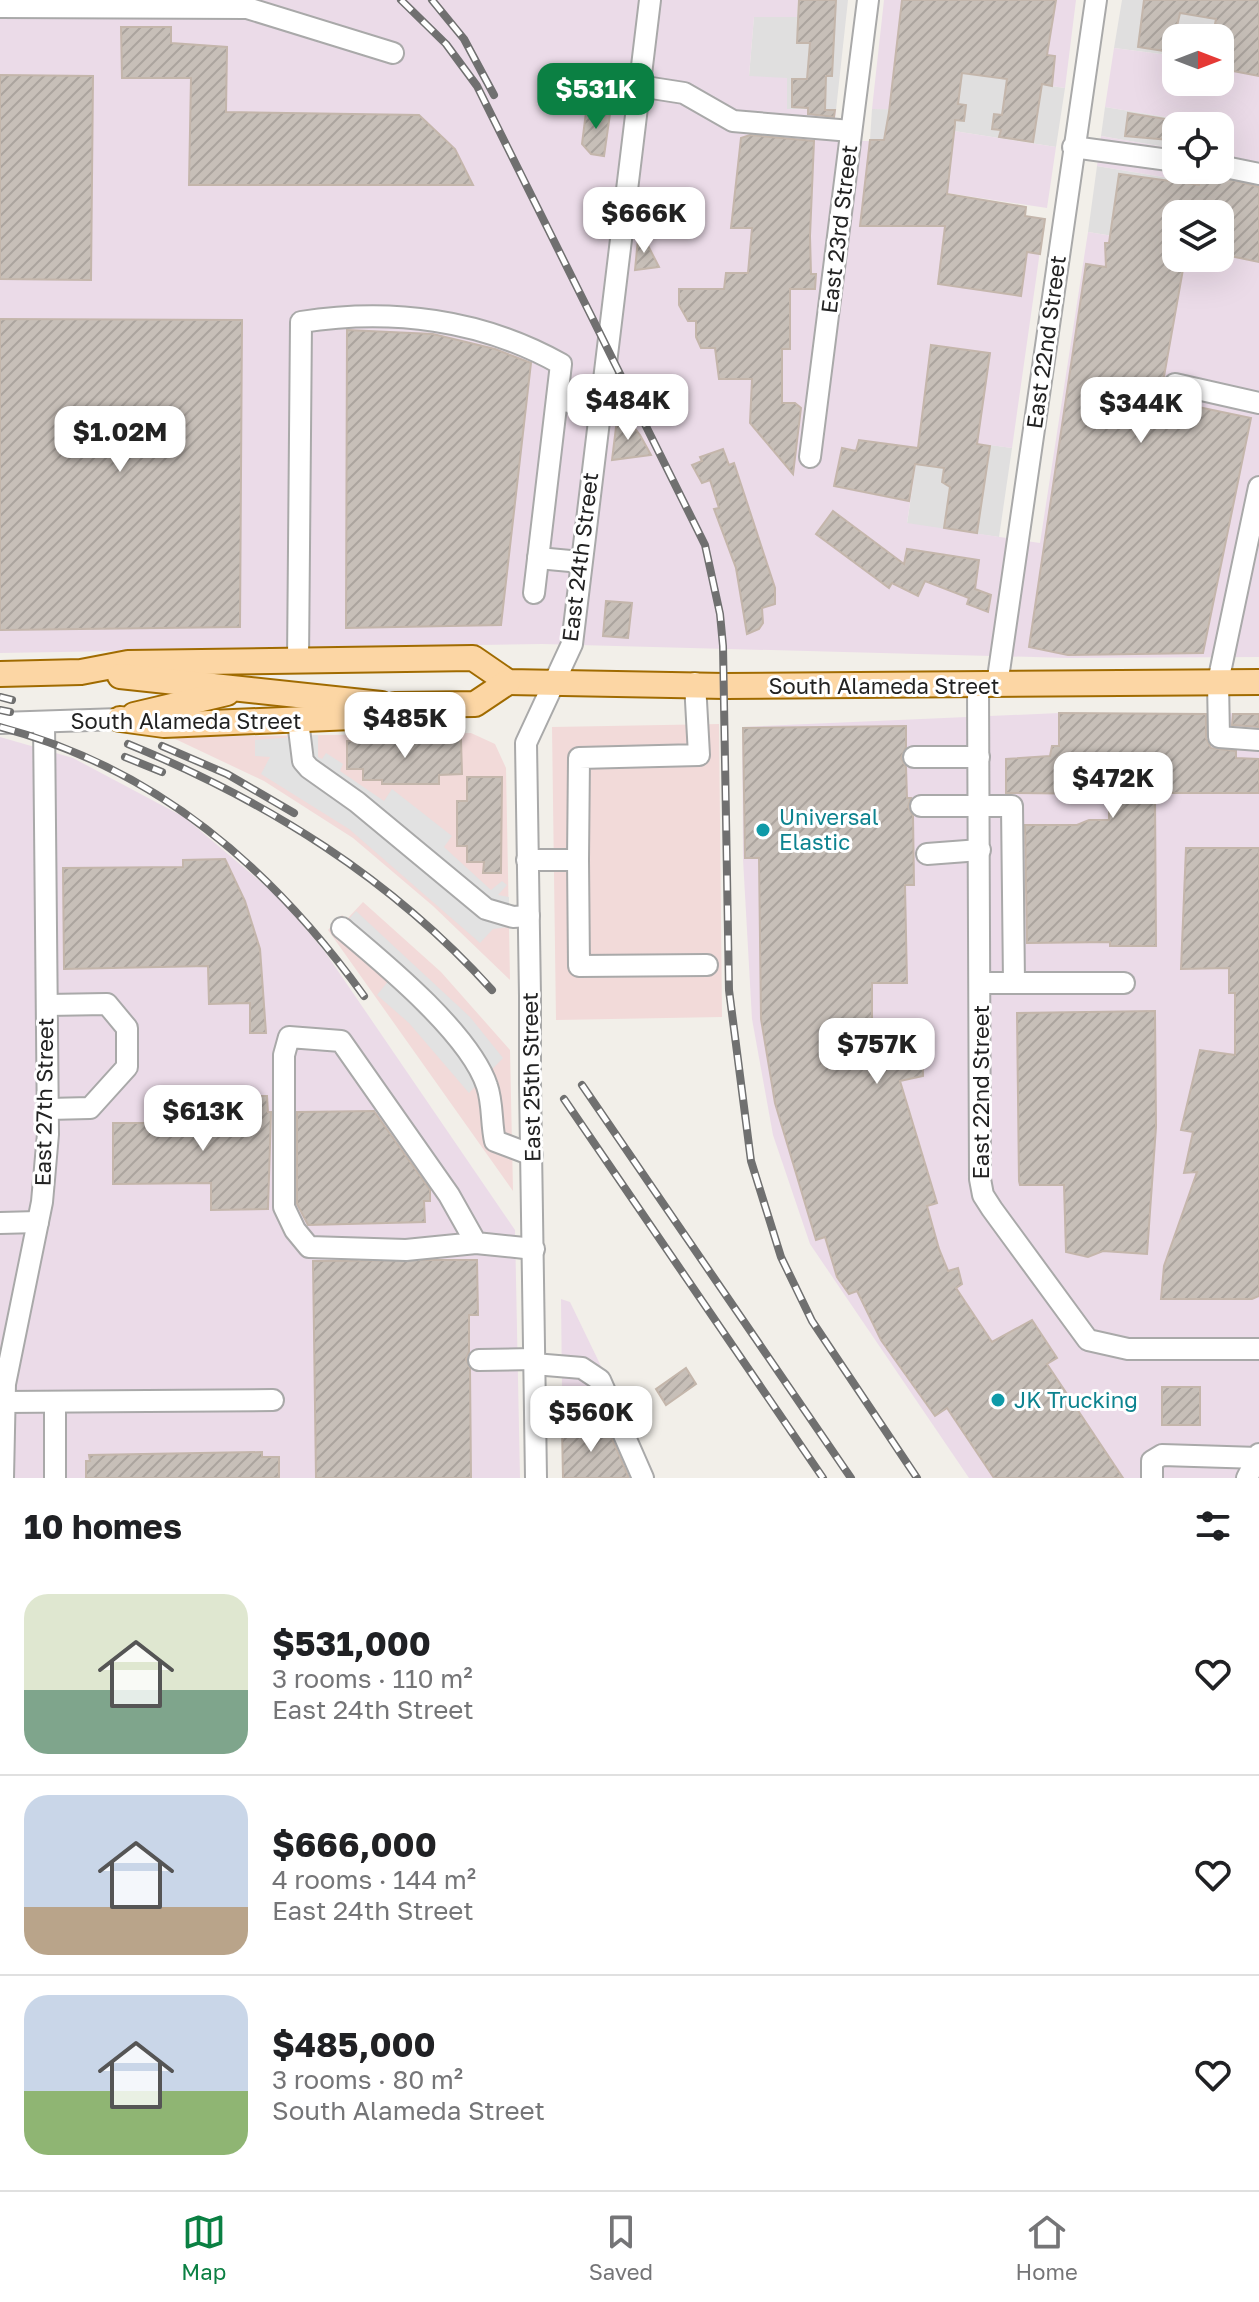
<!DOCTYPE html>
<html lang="en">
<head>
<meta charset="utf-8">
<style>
  body { margin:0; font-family:"Golos Text",sans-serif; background:#f6f6f6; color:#202124; height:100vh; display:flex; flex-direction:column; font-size:30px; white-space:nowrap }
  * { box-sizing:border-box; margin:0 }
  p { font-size:26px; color:#757577 }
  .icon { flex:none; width:44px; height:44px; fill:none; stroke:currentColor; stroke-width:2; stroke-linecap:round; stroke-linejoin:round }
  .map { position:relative; height:1478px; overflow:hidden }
  .side { display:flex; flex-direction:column; background:#fff; flex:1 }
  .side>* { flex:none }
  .needle { width:52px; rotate:90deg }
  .controls { position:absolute; left:1162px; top:24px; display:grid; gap:16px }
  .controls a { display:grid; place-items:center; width:72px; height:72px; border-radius:16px; background:#fff; box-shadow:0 8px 32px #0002; font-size:40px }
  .price { position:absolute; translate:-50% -68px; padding:0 18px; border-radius:16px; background:#fff; color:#222; font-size:26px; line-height:52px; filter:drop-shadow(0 2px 4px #0008) }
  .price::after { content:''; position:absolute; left:50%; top:48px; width:24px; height:18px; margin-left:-12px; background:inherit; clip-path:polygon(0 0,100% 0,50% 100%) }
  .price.selected { background:#0b8043; color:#fff }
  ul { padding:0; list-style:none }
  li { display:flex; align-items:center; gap:24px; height:200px; padding:0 24px }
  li+li { border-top:2px solid #e0e0e0 }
  li span { display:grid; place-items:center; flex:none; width:224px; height:160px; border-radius:24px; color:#555 }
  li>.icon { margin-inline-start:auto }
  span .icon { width:96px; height:96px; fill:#fffc; stroke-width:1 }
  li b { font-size:34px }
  h2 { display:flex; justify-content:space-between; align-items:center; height:96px; padding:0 24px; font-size:34px }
  .dock { display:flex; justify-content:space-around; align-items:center; height:112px; border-top:2px solid #e0e0e0; background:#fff; font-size:22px; color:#757577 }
  .dock a { display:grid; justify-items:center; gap:4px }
  .dock .selected { color:#0b8043 }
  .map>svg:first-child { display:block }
  .residential { fill:#e0dfdf }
  .commercial { fill:#f2dad9 }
  .industrial { fill:#ebdbe8 }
  .parking { fill:#e2e2e2 }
  .building { fill:url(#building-hatch); stroke:#c4b6ab; stroke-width:2 }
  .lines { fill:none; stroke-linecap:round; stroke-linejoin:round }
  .minor-casing { stroke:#a9a9a9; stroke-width:24 }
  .major-casing { stroke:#a06b00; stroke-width:28 }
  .minor { stroke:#fff; stroke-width:20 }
  .major { stroke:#fcd6a4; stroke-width:24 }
  .rail-casing { stroke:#707070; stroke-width:8 }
  .rail { stroke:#fff; stroke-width:5; stroke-dasharray:15; stroke-linecap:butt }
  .minor-bridge-casing { stroke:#a9a9a9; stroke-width:24; stroke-linecap:butt }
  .minor-bridge { stroke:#fff; stroke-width:20 }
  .culture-dot { fill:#0f9aa8; stroke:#fff; stroke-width:3 }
  .labels { text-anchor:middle; stroke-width:6; stroke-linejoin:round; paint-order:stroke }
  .street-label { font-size:22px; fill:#222; stroke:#fff }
  .culture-label { font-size:22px; fill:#0d838f; stroke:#fff; text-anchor:start }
</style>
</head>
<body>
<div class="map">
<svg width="1259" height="1478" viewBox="0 0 1259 1478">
  <defs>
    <pattern id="building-hatch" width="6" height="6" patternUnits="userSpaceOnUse" patternTransform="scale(2)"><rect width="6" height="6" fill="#c7bfb8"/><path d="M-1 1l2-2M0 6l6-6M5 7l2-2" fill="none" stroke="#aba49e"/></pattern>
  </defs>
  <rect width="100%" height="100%" fill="#f2efe9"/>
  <!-- residential -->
  <g class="residential">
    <path d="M798,0H848L836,110L787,109L749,76L754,16L797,17Z"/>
    <path d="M1122,0H1199L1231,9L1221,62L1220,38H1176V56L1114,48Z"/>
    <path d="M962,73L1065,88L1056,147L954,131L953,141L870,140L872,109L957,110Z"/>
    <path d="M1105,107L1208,124V126H1176V149L1101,136Z"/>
    <path d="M1097,166L1199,183L1194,214H1176V246L1088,232Z"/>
    <path d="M920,435L1012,448L999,537L907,524Z"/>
  </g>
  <!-- commercial -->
  <g class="commercial">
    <path d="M719,724L722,1017L556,1020L552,727Z"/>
    <path d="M471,733L495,744L506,768L510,980L433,906L353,838L264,781L171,737Z"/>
    <path d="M363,902L441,972L510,1050L513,1191L328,930L342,915L347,919Z"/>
  </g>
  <!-- industrial -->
  <g class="industrial">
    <path d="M0,0H798L797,17H754L749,76L787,78V109L836,110L833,141H952L954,131L1056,147L1047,208L947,193L944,224L1042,237L1012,448L920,436L907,523L1040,543L1088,232L1176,246V258H1220V214H1194L1199,183L1097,166L1101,136L1176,149V170H1220V126L1105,107L1114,48L1176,56V82H1220V62L1231,9L1259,0V657L1069,658L542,644L0,653Z"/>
    <path d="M884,0H1076L1065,88L962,73L958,110L872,109Z"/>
    <path d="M1059,713H1259V1478H969L810,1244L773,1135L752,1019L743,859L742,727Z"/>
    <path d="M0,737L73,758L184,817L281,899L325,952L515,1230L520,1478H0Z"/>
    <path d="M561,1299L570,1302L655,1478H563Z"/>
  </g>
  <!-- parking -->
  <g class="parking">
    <path d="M318,735V757L322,759L326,753L343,764L340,771L384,801L392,789L452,836L444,847L491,890L502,881L507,885L498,895L509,897V927L493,929L480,943L349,829L261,774L270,757L255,756V740Z"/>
    <path d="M356,911L470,1017L503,1058L469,1093L409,1023L377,995L389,980L331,930L342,917L347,921Z"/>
  </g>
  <!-- building -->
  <g class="building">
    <path d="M799,0H836L832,76H826L825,110H835L834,117L808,114V108L792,107V79H807L810,43H797Z"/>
    <path d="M902,0H1056L1047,55L1055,56L1052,86L1042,84L1033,142L999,137L1001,130L992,129L994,114L1002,115L1007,79L962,73L958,104L966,105L964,121L955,120V124L947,194L1026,207L1025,216L1045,219L1040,254L1027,252L1021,296L938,284L945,226H860L870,140H884L889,112Z"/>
    <path d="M1144,0H1259V76L1233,71L1232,77L1220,74L1227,28L1215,24L1216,19L1180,13L1171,52L1138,47Z"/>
    <path d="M121,27H171V43L227,47L226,112L419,115L455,149L473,185H189L191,78H122Z"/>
    <path d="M0,75L93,76L91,280L0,279Z"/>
    <path d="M591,107L606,109L605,113L610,114L604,156L591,154L582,144L586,112H590Z"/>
    <path d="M1128,113L1172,120L1169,140L1125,136Z"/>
    <path d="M750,135L814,141L810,236L811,274H816L815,289H790V349H782V403H795L801,408L793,474L750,423L752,379H719L715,348H701L696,337V321H688L679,305V289H724L726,273H748L752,228H731L741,138Z"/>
    <path d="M1201,172L1259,187V262L1220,254V214H1175L1169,245L1176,246V258H1185L1160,399L1251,418L1203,653L1068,655L1029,647L1086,264L1106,267L1105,243H1109L1119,174L1199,185Z"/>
    <path d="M639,228L659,267L635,270Z"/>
    <path d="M0,319L242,320L240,627L0,630Z"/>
    <path d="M347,330L433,334L495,349L531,363L501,625L346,628Z"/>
    <path d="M931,345L990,353L977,444L990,446L977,533L944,528L950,487L942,482L944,468L915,464L909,501L834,486L842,448L856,451L859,440L918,448Z"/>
    <path d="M626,417L640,435L651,455L612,460L617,419Z"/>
    <path d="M723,449L729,465L734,463L775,588V604L762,608L763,623L759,629L747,634L736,568L714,509L719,508L710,480L702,483L692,465L702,461L700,457Z"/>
    <path d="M833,511L904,564L907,549L979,560L975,589L991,595L988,612L967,604L969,598L925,581L918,596L892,583L889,588L816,534Z"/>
    <path d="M606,601L632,603L628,638L603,636Z"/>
    <path d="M1059,713L1206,714V738L1211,748L1236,751V758L1259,759V793H1155L1156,946H1110V942L1027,943L1025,825H1077L1089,820H1109V794L1006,793V759L1050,756L1052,746H1059Z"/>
    <path d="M1233,714H1259V727L1232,725Z"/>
    <path d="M906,726V747L901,758L906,767L907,798H911L908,807L913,816L914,885H905L907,983H872V1023H922L923,1076L900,1081L937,1203L927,1206L939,1249L948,1271L958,1268L962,1284L956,1288L992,1342L1032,1320L1057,1358L1047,1364L1123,1478H994L947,1408L935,1416L881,1340L857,1291L849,1294L837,1277L825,1237L816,1240L775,1103L761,1019L759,858H745L743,728Z"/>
    <path d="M461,740L462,774L439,775V784H382V780H363V769H347V741Z"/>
    <path d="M467,777H502L501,873H483L484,862H467V846H457V801H467Z"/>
    <path d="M1186,848H1259V1296L1252,1299H1161L1164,1266L1197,1172L1184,1173L1193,1132L1181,1130L1200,1050L1235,1055V993H1229V968L1181,969Z"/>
    <path d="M225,859L245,901L260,949L266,1033H250V1003L209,1004L208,966L64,969L63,868L183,867V860Z"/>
    <path d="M1155,1011L1156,1127L1147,1254L1103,1251L1088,1257L1066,1252L1064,1185H1020L1019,1181L1017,1013Z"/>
    <path d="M210,1096H267L268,1112H271L268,1209L211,1210V1183L113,1184V1123H210Z"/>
    <path d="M374,1111L430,1190V1201H424L425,1222L308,1225L297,1204V1112Z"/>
    <path d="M433,1260H477L478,1315H469V1352L466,1359L470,1369L471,1478H316L313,1261Z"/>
    <path d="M686,1368L696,1384L666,1405L656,1389Z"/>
    <rect x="1162" y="1387" width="38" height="38"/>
    <path d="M607,1427L629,1478H563L562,1428Z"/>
    <path d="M262,1452V1457H279V1478H86V1461H90L89,1455Z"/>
  </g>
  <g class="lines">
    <defs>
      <g id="minor">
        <path d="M0,7L247,8L393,53"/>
        <path d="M639,86L684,93L733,121L851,131"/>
        <path d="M1073,147L1176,161"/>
        <path d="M1220,166L1259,174"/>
        <path d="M1175,384L1259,403"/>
        <path d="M557,400L598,407"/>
        <path d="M810,457L868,0"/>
        <path d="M1259,487L1218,682L1219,737L1259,740"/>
        <path d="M538,558L581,562"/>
        <path d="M298,661L301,322C391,308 481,319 561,364L534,593"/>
        <path d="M978,685L980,1179L983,1195L992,1209L1088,1340L1128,1349H1259"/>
        <path d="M997,685L1096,0"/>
        <path d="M298,721L303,761L309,768L357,802L486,909L513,917L529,916"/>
        <path d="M0,723L120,719"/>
        <path d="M914,757H979"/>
        <path d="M921,806H1012L1014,983"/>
        <path d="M927,854L980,850"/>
        <path d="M527,860H578L579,966L707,965"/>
        <path d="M578,860L579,758L699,755L695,683"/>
        <path d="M342,928C385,964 470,1034 487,1086C493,1103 491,1124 495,1141L532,1155"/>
        <path d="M980,983H1124"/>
        <path d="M530,996L526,743L572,644L650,0"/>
        <path d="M47,1005L107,1004L127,1028V1067L90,1108L48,1109"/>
        <path d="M530,1083L536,1478"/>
        <path d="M0,1223L38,1222"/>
        <path d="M476,1243L449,1195L341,1041L289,1037L284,1055V1207L295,1230L309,1247L406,1250L476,1243L534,1249"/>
        <path d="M479,1360L534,1359"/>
        <path d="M534,1364L582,1368L600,1380L643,1478"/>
        <path d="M3,1402L273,1400"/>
        <path d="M55,1402V1478"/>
        <path d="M3,1478L5,1384L42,1202L48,1134L44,722"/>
        <path d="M1152,1478V1461L1162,1455L1259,1458"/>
        <path d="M1247,1478L1259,1454"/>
      </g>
      <g id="major">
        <path d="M0,674L81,672L128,663L473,658L508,682L725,686L1259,682"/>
        <path d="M120,676L381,704"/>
        <path d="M134,715L227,693"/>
        <path d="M120,719L164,725L352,717L395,705L475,704L508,682"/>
      </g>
    </defs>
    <!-- minor casing -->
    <use href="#minor" class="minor-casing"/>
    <!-- major casing -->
    <use href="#major" class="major-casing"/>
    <!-- minor -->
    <use href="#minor" class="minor"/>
    <!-- major -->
    <use href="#major" class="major"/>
    <defs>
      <g id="rail">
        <path d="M401,0L446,44L477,86L705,545L720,614L723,646L729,990L751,1161L781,1257L812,1321L917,1478"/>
        <path d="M432,0L464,39L494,95"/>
        <path d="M0,697L12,700"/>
        <path d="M0,710L10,712"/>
        <path d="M0,727C156,768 272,868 364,996"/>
        <path d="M128,744C267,801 391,878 492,990"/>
        <path d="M162,746L227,774L294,813"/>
        <path d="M125,757L162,772"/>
        <path d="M582,1085L851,1478"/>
        <path d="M564,1099L823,1478"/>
      </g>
    </defs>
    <!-- rail casing -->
    <use href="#rail" class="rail-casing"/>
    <!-- rail -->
    <use href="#rail" class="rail"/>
    <defs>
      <path id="minor-bridge" d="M530,996V1083"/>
    </defs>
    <!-- minor-bridge casing -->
    <use href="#minor-bridge" class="minor-bridge-casing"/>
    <!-- minor-bridge -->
    <use href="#minor-bridge" class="minor-bridge"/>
  </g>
  <!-- markers -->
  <g class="culture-dot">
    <circle cx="763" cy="830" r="8"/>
    <circle cx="998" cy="1400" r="8"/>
  </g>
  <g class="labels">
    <!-- street labels -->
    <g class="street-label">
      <text transform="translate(839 229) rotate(-83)" y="8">East 23rd Street</text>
      <text transform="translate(1046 342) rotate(-82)" y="8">East 22nd Street</text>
      <text transform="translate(580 557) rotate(-83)" y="8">East 24th Street</text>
      <text x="884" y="694">South Alameda Street</text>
      <text x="186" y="729">South Alameda Street</text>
      <text transform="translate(531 1077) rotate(-91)" y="8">East 25th Street</text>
      <text transform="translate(981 1092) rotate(-90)" y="8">East 22nd Street</text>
      <text transform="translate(44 1102) rotate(-89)" y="8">East 27th Street</text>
    </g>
    <!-- culture labels -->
    <g class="culture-label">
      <text x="779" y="825">Universal<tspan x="779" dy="25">Elastic</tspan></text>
      <text x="1014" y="1408">JK Trucking</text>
    </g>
  </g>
</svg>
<div class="controls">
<a><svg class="needle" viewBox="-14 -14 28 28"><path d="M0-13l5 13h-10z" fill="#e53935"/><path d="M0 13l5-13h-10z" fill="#757577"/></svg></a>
<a><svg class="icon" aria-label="locate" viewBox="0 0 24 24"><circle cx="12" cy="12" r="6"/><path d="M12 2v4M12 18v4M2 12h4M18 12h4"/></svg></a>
<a><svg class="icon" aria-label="layers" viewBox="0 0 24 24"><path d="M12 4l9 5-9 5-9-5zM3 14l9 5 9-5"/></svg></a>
</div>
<b class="price selected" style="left:596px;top:131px">$531K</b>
<b class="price" style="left:644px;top:255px">$666K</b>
<b class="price" style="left:628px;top:442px">$484K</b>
<b class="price" style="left:1141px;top:445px">$344K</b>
<b class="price" style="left:120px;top:474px">$1.02M</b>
<b class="price" style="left:405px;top:760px">$485K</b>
<b class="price" style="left:1113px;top:820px">$472K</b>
<b class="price" style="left:877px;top:1086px">$757K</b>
<b class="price" style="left:203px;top:1153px">$613K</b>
<b class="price" style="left:591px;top:1454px">$560K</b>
</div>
<section class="side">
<h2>10 homes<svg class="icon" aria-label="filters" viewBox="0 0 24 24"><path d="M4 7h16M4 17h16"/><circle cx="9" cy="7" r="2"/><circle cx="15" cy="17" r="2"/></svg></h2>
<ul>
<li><span style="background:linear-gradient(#dfe7d0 60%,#7fa58c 0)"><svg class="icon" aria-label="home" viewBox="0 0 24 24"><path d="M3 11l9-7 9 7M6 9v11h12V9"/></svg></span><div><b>$531,000</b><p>3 rooms · 110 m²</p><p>East 24th Street</p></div><svg class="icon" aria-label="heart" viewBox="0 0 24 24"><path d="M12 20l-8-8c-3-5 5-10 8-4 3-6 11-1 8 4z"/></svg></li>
<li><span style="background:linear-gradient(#c9d6e8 70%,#b9a48a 0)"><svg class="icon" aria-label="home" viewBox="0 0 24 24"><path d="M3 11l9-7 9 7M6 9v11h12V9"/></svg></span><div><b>$666,000</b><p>4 rooms · 144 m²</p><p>East 24th Street</p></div><svg class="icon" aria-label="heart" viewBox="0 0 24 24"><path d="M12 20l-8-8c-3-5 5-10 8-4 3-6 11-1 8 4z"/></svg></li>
<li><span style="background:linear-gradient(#c9d6e8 60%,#8fb573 0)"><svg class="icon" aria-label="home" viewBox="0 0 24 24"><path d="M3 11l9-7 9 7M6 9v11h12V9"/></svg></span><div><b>$485,000</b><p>3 rooms · 80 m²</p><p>South Alameda Street</p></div><svg class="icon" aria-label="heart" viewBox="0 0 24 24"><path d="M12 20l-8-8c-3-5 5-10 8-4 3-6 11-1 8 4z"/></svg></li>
</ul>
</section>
<nav class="dock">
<a class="selected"><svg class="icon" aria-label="map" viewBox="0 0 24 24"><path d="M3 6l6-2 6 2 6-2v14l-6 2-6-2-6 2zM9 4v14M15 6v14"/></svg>Map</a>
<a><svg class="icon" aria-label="saved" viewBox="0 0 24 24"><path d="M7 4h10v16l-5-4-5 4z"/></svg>Saved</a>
<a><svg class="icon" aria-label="home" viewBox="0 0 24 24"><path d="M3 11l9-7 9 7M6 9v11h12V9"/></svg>Home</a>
</nav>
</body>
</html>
